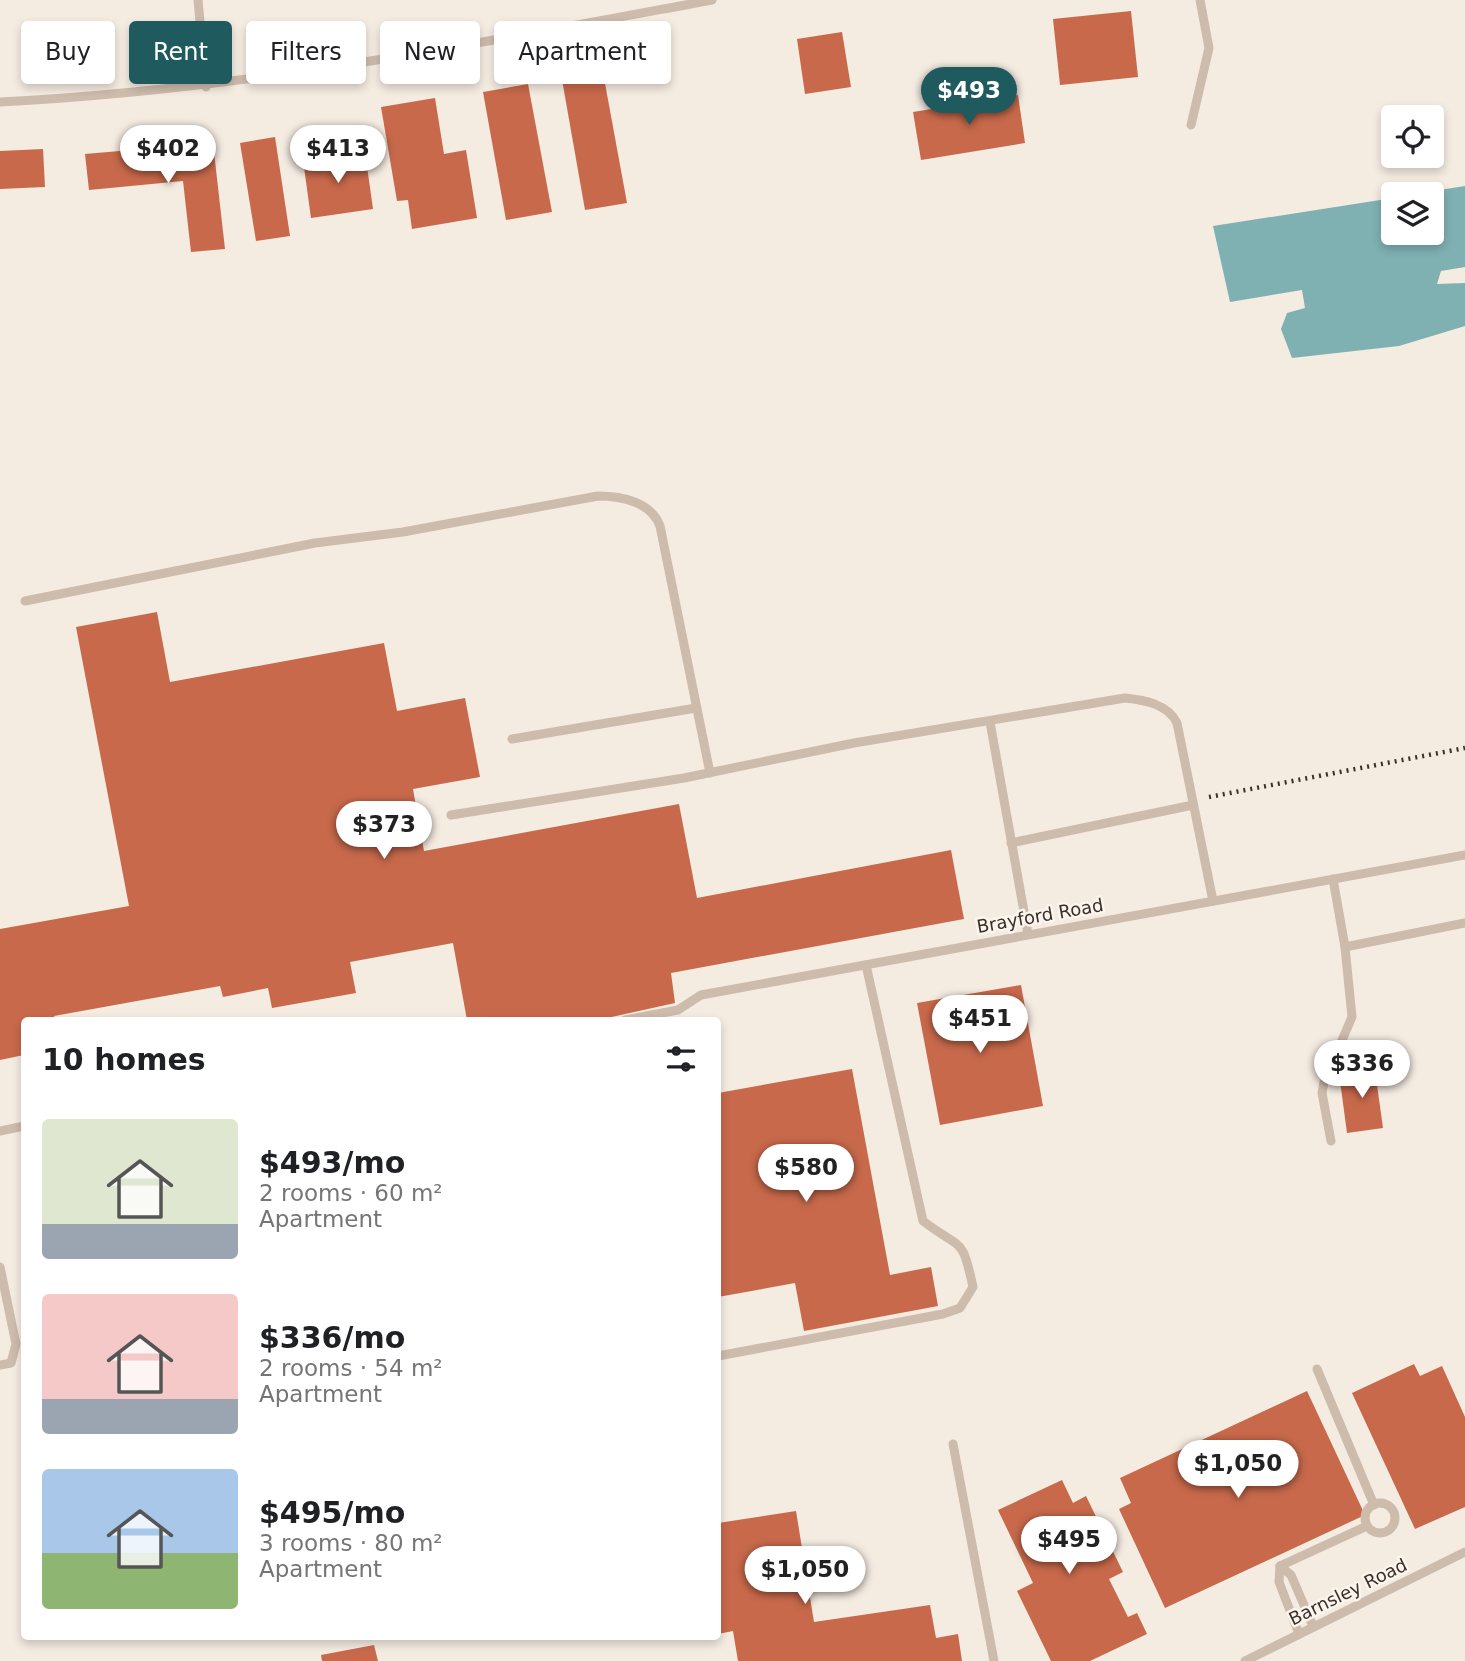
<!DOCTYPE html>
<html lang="en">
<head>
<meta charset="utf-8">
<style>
  body { margin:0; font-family:"DejaVu Sans",sans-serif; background:#f6f6f6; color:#202124; height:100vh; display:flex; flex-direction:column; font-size:26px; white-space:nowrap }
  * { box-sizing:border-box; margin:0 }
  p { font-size:23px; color:#757577 }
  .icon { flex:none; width:38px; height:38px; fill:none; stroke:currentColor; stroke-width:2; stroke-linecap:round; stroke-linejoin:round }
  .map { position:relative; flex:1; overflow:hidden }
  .details { position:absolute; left:21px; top:1017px; width:700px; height:623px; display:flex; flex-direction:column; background:#fff; border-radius:7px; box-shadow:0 4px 10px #0003 }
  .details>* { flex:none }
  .banner { position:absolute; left:21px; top:21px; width:700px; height:63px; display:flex; gap:14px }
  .buttons { position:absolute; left:1381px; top:105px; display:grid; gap:14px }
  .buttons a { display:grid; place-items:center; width:63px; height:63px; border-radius:7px; background:#fff; box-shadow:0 4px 10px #0003; font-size:35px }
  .price { position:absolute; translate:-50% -60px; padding:0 16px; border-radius:24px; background:#fff; color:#222; font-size:23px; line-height:46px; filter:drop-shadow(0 2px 4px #0008) }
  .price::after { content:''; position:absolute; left:50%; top:42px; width:21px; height:16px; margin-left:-10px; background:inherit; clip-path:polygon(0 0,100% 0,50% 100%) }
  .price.selected { background:#1f5a5e; color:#fff }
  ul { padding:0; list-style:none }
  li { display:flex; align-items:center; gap:21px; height:175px; padding:0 21px }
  li span { display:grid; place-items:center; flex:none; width:196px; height:140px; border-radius:7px; color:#555 }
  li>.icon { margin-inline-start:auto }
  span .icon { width:84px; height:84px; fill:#fffc; stroke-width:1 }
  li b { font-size:30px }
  h2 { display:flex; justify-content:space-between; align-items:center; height:84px; padding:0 21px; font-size:30px }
  .chip { padding:0 24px; border-radius:7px; background:#fff; box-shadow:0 4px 10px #0003; font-size:24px; line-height:63px }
  .chip.selected { background:#1f5a5e; color:#fff }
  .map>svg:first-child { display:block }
  .water { fill:#7fb0b2 }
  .building { fill:#c8694b }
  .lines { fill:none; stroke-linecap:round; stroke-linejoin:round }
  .lane { stroke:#cdbbac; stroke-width:9 }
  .rail { stroke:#3b302b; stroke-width:4.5; stroke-dasharray:2 5; stroke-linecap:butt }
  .labels { text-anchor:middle; stroke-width:5; stroke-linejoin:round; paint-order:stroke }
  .street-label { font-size:18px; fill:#3b302b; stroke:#fbf5ee }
</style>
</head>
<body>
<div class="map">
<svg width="1465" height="1661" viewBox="0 0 1465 1661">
  <rect width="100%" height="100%" fill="#f4ebe1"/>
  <!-- water -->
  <path class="water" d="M1465,186V267L1441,271L1437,284L1465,283V326L1399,346L1292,358L1281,329L1287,313L1305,308L1302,290L1230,302L1213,226L1393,198V233H1432V194H1414Z"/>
  <!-- building -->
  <g class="building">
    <path d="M1131,11L1138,77L1060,85L1053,19Z"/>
    <path d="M842,32L851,87L805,94L797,39Z"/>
    <path d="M602,67L627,203L585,210L561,74Z"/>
    <path d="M528,84L552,212L506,220L483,92Z"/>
    <path d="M1018,95L1025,143L921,160L913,112Z"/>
    <path d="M435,98L444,154L466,150L477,218L412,229L408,200L397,201L381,107Z"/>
    <path d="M275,137L290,236L256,241L240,143Z"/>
    <path d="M166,147L167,157L214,152L225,249L191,252L183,181L89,190L85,154Z"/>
    <path d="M43,149L45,187L0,189V151Z"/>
    <path d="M365,152L373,209L311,218L303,160Z"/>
    <path d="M157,612L170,682L384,643L397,711L465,698L480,777L413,789L424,851L679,804L697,898L951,850L964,919L671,973L675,1003L598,1020H467L453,943L350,962L356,993L272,1008L268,988L223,997L220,986L54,1016L55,1020H24V1055L0,1060V929L129,906L76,627Z"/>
    <path d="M1021,985L1043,1106L940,1125L917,1003Z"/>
    <path d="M1374,1063L1383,1128L1347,1133L1340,1081L1352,1079L1350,1066Z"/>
    <path d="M852,1069L890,1275L931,1267L938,1306L804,1331L795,1283L718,1297V1093Z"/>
    <path d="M1414,1364L1420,1376L1442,1366L1465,1417V1507L1415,1529L1352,1393Z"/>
    <path d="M1307,1391L1365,1515L1165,1608L1119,1509L1131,1503L1120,1478Z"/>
    <path d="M1062,1480L1073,1503L1086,1496L1123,1572L1109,1579L1128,1617L1137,1613L1147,1634L1090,1661H1051L1017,1591L1033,1583L998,1510Z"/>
    <path d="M796,1511L814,1622L930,1605L936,1638L958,1634L962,1661H738L733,1631L718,1634V1523Z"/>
    <path d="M374,1645L378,1661H322L321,1655Z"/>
  </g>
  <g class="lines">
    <!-- lane -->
    <g class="lane">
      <path d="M198,0L206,87"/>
      <path d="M0,102C242,90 475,44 712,0"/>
      <path d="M1191,125L1209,48L1200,0"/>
      <path d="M25,601L315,543L403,532L598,496C622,496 651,502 660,526L710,773"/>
      <path d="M990,722L1028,934"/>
      <path d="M512,739L696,708"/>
      <path d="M451,815L684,778L854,743L1125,698C1144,700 1168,704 1177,723L1213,901"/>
      <path d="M1011,843L1193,805"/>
      <path d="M1345,947L1465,923"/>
      <path d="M625,1020L678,1010L701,995L1465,855"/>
      <path d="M0,1131L24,1126"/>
      <path d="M1331,1141L1322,1093L1324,1082L1352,1017L1345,947L1333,879"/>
      <path d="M0,1267L16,1344L11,1363L0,1365"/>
      <path d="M718,1356L943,1314L960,1308L973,1287C962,1235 962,1251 923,1221L866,965"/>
      <path d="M1317,1369L1374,1505"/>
      <path d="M953,1444L994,1661"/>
      <circle cx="1380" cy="1518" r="15"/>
      <path d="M1280,1566L1367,1526"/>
      <path d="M1280,1566L1279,1582L1299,1634"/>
      <path d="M1280,1566L1291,1575L1313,1626"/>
      <path d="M1245,1661L1465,1552"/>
    </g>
    <!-- rail -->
    <path class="rail" d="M1209,797L1465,748"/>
  </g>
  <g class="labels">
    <!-- street labels -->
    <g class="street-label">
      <text transform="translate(1040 916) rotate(-10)" y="6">Brayford Road</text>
      <text transform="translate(1348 1592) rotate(-26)" y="6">Barnsley Road</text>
    </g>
  </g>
</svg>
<div class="buttons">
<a><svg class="icon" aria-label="locate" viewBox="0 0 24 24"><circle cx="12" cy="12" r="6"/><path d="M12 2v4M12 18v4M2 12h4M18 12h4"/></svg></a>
<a><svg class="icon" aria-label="layers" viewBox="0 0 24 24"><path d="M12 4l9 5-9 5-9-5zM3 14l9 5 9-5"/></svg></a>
</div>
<b class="price selected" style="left:969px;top:127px">$493</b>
<b class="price" style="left:168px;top:185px">$402</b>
<b class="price" style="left:338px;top:185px">$413</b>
<b class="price" style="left:384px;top:861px">$373</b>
<b class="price" style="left:980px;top:1055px">$451</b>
<b class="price" style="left:1362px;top:1100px">$336</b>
<b class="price" style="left:806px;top:1204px">$580</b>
<b class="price" style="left:1238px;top:1500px">$1,050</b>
<b class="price" style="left:1069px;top:1576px">$495</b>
<b class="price" style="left:805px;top:1606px">$1,050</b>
<div class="banner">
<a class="chip">Buy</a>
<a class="chip selected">Rent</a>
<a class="chip">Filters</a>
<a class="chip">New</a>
<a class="chip">Apartment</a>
</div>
<section class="details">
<h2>10 homes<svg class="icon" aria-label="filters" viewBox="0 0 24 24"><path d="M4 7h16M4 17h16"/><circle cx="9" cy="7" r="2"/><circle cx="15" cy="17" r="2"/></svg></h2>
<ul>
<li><span style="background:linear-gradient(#dfe7d0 75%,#9aa5b1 0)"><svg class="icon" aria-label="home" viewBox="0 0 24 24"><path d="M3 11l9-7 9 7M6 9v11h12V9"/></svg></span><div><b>$493/mo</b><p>2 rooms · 60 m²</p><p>Apartment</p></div></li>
<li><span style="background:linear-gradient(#f6c9c9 75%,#9aa5b1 0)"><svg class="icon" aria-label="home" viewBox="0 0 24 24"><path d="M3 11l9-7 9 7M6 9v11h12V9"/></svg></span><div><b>$336/mo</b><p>2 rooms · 54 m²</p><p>Apartment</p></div></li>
<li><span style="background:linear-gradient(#a9c7e8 60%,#8fb573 0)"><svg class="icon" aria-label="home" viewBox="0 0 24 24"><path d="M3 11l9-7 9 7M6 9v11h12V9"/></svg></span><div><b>$495/mo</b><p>3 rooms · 80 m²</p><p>Apartment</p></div></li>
</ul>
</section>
</div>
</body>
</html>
